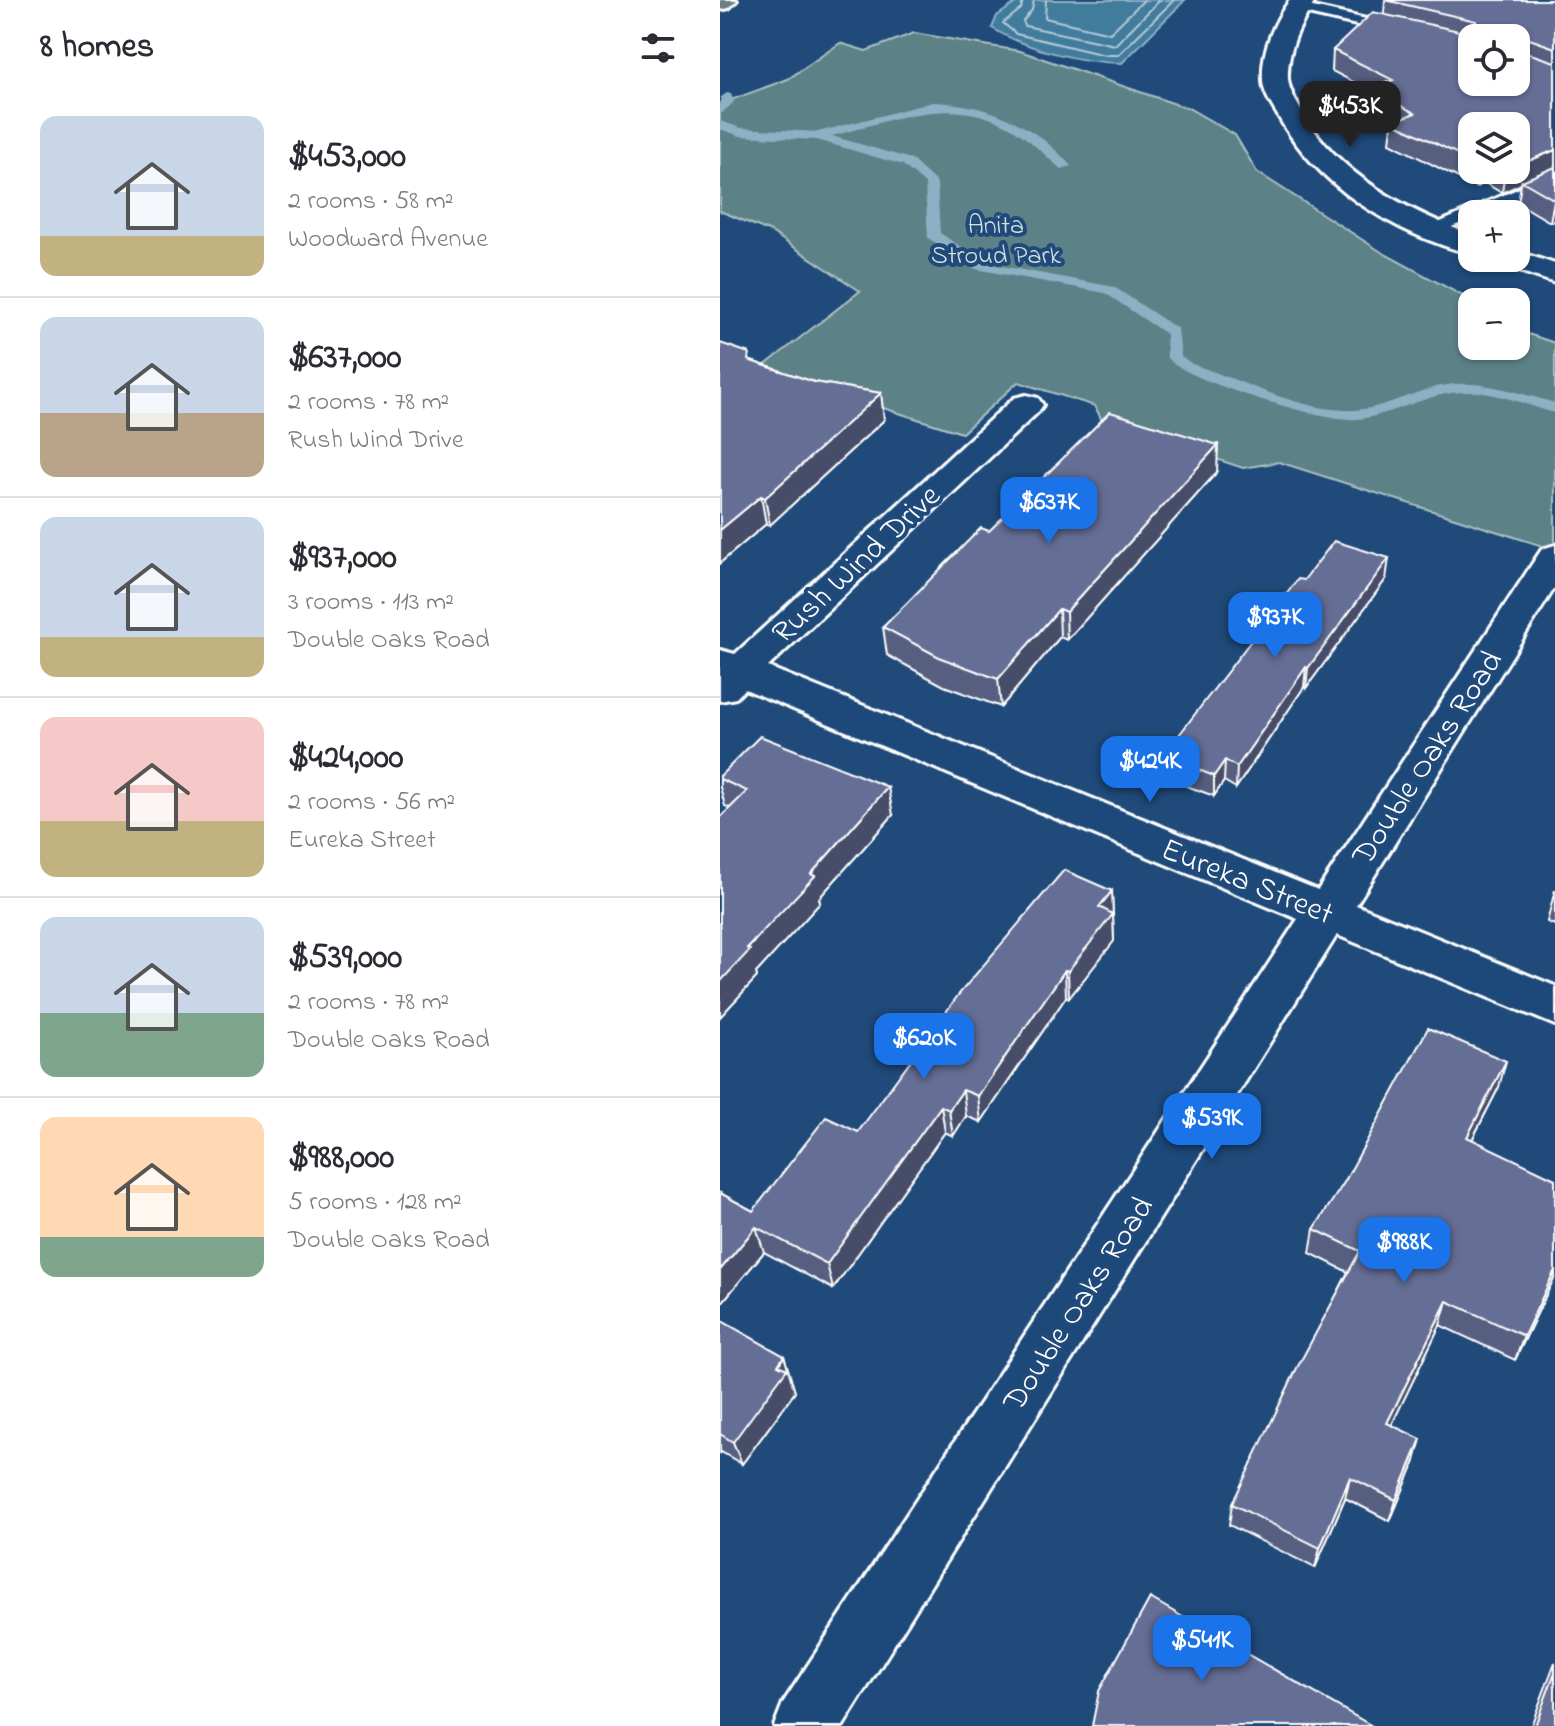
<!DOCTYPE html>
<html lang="en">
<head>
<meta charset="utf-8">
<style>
  body { margin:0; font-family:"Indie Flower",sans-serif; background:#f2f2f3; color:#2b2b33; height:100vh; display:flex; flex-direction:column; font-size:30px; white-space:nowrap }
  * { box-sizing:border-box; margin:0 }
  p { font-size:26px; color:#7c7c81 }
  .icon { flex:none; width:44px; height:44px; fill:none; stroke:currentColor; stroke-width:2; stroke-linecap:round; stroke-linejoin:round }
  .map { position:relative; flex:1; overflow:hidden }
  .panel { display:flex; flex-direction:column; background:#fff; width:720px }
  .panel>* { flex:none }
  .controls { position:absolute; left:738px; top:24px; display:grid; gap:16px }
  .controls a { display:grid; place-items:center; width:72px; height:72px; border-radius:16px; background:#fff; box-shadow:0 2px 6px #0004; font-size:40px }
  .price { position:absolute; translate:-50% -68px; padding:0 18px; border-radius:16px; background:#1a73e8; color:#fff; font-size:26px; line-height:52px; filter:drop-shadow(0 2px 4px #0008) }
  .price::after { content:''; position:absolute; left:50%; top:48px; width:24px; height:18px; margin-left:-12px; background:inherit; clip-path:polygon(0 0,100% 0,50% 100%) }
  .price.selected { background:#222; color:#fff }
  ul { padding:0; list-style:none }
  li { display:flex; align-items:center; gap:24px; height:200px; padding:0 40px }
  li+li { border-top:2px solid #e1e1e2 }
  li span { display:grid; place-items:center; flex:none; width:224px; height:160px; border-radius:16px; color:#555 }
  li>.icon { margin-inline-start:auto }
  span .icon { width:96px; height:96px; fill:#fffc; stroke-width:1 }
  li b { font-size:34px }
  h2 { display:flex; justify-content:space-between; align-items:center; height:96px; padding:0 40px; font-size:34px }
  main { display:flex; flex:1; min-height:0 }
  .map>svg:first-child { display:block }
  .green { fill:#5b8288; stroke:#adc0c4; stroke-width:2 }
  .water { fill:#437b9d; stroke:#8eb0c4; stroke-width:2 }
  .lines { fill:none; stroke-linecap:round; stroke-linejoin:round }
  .shore { stroke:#b4cad8; stroke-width:2 }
  .stream { fill:#8eb0c4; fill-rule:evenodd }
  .lane-casing { stroke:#fff; stroke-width:6 }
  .street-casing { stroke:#fff; stroke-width:6 }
  .highway-casing { stroke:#fff; stroke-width:6 }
  .lane { fill:#1f4a7a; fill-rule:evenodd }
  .street { fill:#1f4a7a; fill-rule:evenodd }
  .highway { fill:#6d7e84; fill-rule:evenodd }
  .wall { fill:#575f80; stroke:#fff; stroke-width:2; fill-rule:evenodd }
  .shaded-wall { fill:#474d68; stroke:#fff; stroke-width:2 }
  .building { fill:#656e95; stroke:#fff; stroke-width:2; fill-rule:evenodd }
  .labels { text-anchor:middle; stroke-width:8; stroke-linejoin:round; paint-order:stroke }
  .far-park-label { font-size:26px; fill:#d6e0e1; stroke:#1f4a7a }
  .street-label { font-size:32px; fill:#fff; stroke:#1f4a7a }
</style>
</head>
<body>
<main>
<section class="panel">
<h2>8 homes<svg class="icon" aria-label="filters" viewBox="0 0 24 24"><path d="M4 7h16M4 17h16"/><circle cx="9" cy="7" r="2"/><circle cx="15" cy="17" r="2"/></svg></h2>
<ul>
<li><span style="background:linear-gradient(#c9d6e8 75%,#c2b280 0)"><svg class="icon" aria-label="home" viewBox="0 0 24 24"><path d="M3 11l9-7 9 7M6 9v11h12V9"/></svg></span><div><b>$453,000</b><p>2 rooms · 58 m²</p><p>Woodward Avenue</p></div></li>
<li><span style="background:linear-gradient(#c9d6e8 60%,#b9a48a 0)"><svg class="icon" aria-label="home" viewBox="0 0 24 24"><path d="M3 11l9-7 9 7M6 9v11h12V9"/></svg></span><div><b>$637,000</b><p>2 rooms · 78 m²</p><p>Rush Wind Drive</p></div></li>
<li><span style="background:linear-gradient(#c9d6e8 75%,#c2b280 0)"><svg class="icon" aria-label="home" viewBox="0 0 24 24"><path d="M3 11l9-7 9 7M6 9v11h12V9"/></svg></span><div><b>$937,000</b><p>3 rooms · 113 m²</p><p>Double Oaks Road</p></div></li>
<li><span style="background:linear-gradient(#f6c9c9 65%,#c2b280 0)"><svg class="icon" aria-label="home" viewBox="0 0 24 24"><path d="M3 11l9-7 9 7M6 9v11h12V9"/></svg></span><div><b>$424,000</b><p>2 rooms · 56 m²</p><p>Eureka Street</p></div></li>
<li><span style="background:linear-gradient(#c9d6e8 60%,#7fa58c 0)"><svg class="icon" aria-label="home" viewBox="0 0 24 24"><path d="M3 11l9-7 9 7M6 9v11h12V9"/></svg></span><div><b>$539,000</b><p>2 rooms · 78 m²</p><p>Double Oaks Road</p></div></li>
<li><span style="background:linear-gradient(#ffd9b3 75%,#7fa58c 0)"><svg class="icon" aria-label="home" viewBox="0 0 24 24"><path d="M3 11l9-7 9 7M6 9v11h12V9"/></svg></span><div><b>$988,000</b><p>5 rooms · 128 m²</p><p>Double Oaks Road</p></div></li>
</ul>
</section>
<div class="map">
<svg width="835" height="1726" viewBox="0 0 835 1726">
  <rect width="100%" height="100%" fill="#1f4a7a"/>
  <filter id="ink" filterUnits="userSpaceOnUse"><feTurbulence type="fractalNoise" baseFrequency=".0125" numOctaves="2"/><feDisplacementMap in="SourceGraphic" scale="16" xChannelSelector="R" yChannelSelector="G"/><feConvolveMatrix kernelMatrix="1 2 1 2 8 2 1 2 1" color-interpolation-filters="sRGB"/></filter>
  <g filter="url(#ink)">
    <!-- green -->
    <path class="green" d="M194,33L300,51L470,109L515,135L537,172L663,253L754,302L752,346H796V330L835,343V550L559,462L523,468L382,421L375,406L298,382L242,433L40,369L140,291L51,232L0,211V104L68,79L120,43L146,51Z"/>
    <!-- water -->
    <path class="water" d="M300,0H465L402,63C363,63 305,49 272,28L277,16Z"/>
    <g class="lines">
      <!-- shore -->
      <g class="shore">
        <path d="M303,0L301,9L283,23L296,34L385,55H398L454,0"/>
        <path d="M314,0L312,10L303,21L305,26L395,45L440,0"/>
        <path d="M326,0L325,18L390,33L424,0"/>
      </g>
      <!-- stream -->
      <g class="stream">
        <path d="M7,93L11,94L14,102L0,115L1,97Z"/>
        <path d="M213,102C269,104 314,124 351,166L341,169C325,155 310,140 293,129C233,93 173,120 112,136L191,159L217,183L220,233L265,263L394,287L458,329L461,356L472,364C521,380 573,408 625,410C659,412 689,392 721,386C760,378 797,393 835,403V413C806,405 776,391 745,392C708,392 675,415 638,419C604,422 469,382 447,358L446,334L385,293L256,269L208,238L205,184L183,165L97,140L20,136L0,129V121L21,128L98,132Z"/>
      </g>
      <defs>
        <g id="lane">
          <path d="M575,3L682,27L684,30L677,34L570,10V4Z"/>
          <path d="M835,173V184L764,214H752V219L711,235L702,230Z"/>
        </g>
        <g id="street">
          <path d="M570,0H596C580,24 567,49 568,79C569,91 577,103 582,112C619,176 686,210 752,235V254C674,234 596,186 557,114C551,104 543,92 543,80C541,52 554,21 570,0Z"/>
          <path d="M796,251L835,264V283L778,264L774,258H796Z"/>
          <path d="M306,395L318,398L323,405L318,412L48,667L598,890L822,549L835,545V587L636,905L835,986V1025L617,935L123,1726H54L63,1703L578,919L25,689L16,698L0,701V650L15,654L294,398Z"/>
        </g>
        <path id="highway" d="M0,0H17L9,8L0,10Z"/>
      </defs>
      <!-- lane casing -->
      <use href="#lane" class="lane-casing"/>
      <!-- street casing -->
      <use href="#street" class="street-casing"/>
      <!-- highway casing -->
      <use href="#highway" class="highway-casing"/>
      <!-- lane -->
      <use href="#lane" class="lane"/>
      <!-- street -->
      <use href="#street" class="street"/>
      <!-- highway -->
      <use href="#highway" class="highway"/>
    </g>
    <!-- wall -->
    <g class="wall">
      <path d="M665,0H835V221L830,222L798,203L801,184L782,193L765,183L756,187L670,143L672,124L647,110L649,90L612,71L613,50L664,14ZM752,126L796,170H752Z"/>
      <path d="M31,361L94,382L161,393L164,420L50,525L46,524L0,563Z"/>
      <path d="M497,472L347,640L340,637L281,707L224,686L167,655L163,627L269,531Z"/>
      <path d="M666,579L586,688L584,687L516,788L504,781L494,796L442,777L443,756L584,580Z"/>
      <path d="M0,776L173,815L99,898L100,903L36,973L37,977L0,1017V818L10,808L5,806L0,787Z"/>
      <path d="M835,890V925L827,922Z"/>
      <path d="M392,891L394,941L349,998L346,997L261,1122L246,1116L233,1136L225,1132L113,1289L44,1252L0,1305V1193L33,1211L138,1132Z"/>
      <path d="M779,1087L752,1140L835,1276L795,1360L720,1325L671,1425L695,1461L670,1521L625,1498L595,1568L509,1525L512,1504L628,1272L590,1253L594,1229Z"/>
      <path d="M0,1320L64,1356L75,1392L22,1464L1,1452L0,1454Z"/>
      <path d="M835,1662V1726H811Z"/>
    </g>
    <!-- shaded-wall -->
    <g class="shaded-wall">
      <path d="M835,150V170L802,181L801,184L782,193L785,171L796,170V166Z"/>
      <path d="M758,170H767L765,183L756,187Z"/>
      <path d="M834,200L835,221L830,222Z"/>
      <path d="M161,393L164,420L50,525L45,498Z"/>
      <path d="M498,445L497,472L347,640L346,612Z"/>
      <path d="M41,496L46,524L0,563V530Z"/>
      <path d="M669,558L666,579L586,688L588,668Z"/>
      <path d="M339,609L340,637L281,707L278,679Z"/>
      <path d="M586,667L584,687L516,788L517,767Z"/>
      <path d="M505,760L504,781L494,796V776Z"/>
      <path d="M168,787L173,815L99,898L100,903L36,973L37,977L0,1017V982L91,874Z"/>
      <path d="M392,891L394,941L349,998L348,971L379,907Z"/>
      <path d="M345,970L346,997L261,1122L258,1096Z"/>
      <path d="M786,1061L779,1087L740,1163L747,1137Z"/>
      <path d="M243,1090L246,1116L233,1136L229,1110Z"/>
      <path d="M221,1106L225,1132L113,1289L107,1264Z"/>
      <path d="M36,1227L44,1252L0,1305V1270Z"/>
      <path d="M835,1270V1276L795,1360L804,1336Z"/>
      <path d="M727,1301L720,1325L662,1445L667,1423Z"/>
      <path d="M64,1356L75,1392L22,1464L13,1442Z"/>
      <path d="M701,1439L695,1461L670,1521L676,1500Z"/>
      <path d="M630,1477L625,1498L595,1568L600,1548Z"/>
    </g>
    <!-- building -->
    <g class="building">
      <path d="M665,0H835V48L798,35V50L835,62V150L796,166V126H752V161L672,122L695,113L649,89L673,80L613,50L653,12L757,35L756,21ZM752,38H796V82H752Z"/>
      <path d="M835,167V200L802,181Z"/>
      <path d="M0,343L29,353L28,360L94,382L161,393L45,498L41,496L0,530Z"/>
      <path d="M390,412L498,445L346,612L339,609L278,679L221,658L163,627L261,528L269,531Z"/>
      <path d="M614,541L669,558L588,668L586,667L517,767L505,760L494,776L443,756L578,579L584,580Z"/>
      <path d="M40,736L168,787L91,874L95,876L27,948L30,950L0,982V818L27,791L0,779V776Z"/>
      <path d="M344,870L392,891L379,907L393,914L348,971L345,970L258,1096L243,1090L229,1110L221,1106L107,1264L36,1227L0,1270V1193L33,1211L106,1117L138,1132L239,994Z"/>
      <path d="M708,1028L786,1061L747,1137L835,1179V1270L804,1336L727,1301L667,1423L701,1439L676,1500L630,1477L600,1548L512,1504L577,1368L640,1251L594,1229L625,1181Z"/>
      <path d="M0,1320L64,1356L58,1365L67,1369L13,1442L0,1434Z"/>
      <path d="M430,1598L652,1726H372L379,1691Z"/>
      <path d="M835,1672V1726H815Z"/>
    </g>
  </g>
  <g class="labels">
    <!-- far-park labels -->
    <g class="far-park-label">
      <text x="276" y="233">Anita<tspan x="276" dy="30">Stroud Park</tspan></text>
    </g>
    <!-- street labels -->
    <g class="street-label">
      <text transform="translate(135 563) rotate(-43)" y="11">Rush Wind Drive</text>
      <text transform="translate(706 757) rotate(-57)" y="11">Double Oaks Road</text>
      <text transform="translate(528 880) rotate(22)" y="11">Eureka Street</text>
      <text transform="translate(357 1303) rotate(-57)" y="11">Double Oaks Road</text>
    </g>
  </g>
</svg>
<div class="controls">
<a><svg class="icon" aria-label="locate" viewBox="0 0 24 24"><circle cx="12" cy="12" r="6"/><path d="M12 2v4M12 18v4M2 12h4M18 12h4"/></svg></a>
<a><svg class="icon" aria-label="layers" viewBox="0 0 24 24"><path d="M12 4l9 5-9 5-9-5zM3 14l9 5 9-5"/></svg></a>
<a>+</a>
<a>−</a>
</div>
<b class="price selected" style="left:630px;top:149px">$453K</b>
<b class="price" style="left:329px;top:545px">$637K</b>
<b class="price" style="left:555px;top:660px">$937K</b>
<b class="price" style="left:430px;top:804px">$424K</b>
<b class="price" style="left:204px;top:1081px">$620K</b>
<b class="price" style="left:492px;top:1161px">$539K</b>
<b class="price" style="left:684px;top:1285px">$988K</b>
<b class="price" style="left:482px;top:1683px">$541K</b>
</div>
</main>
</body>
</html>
